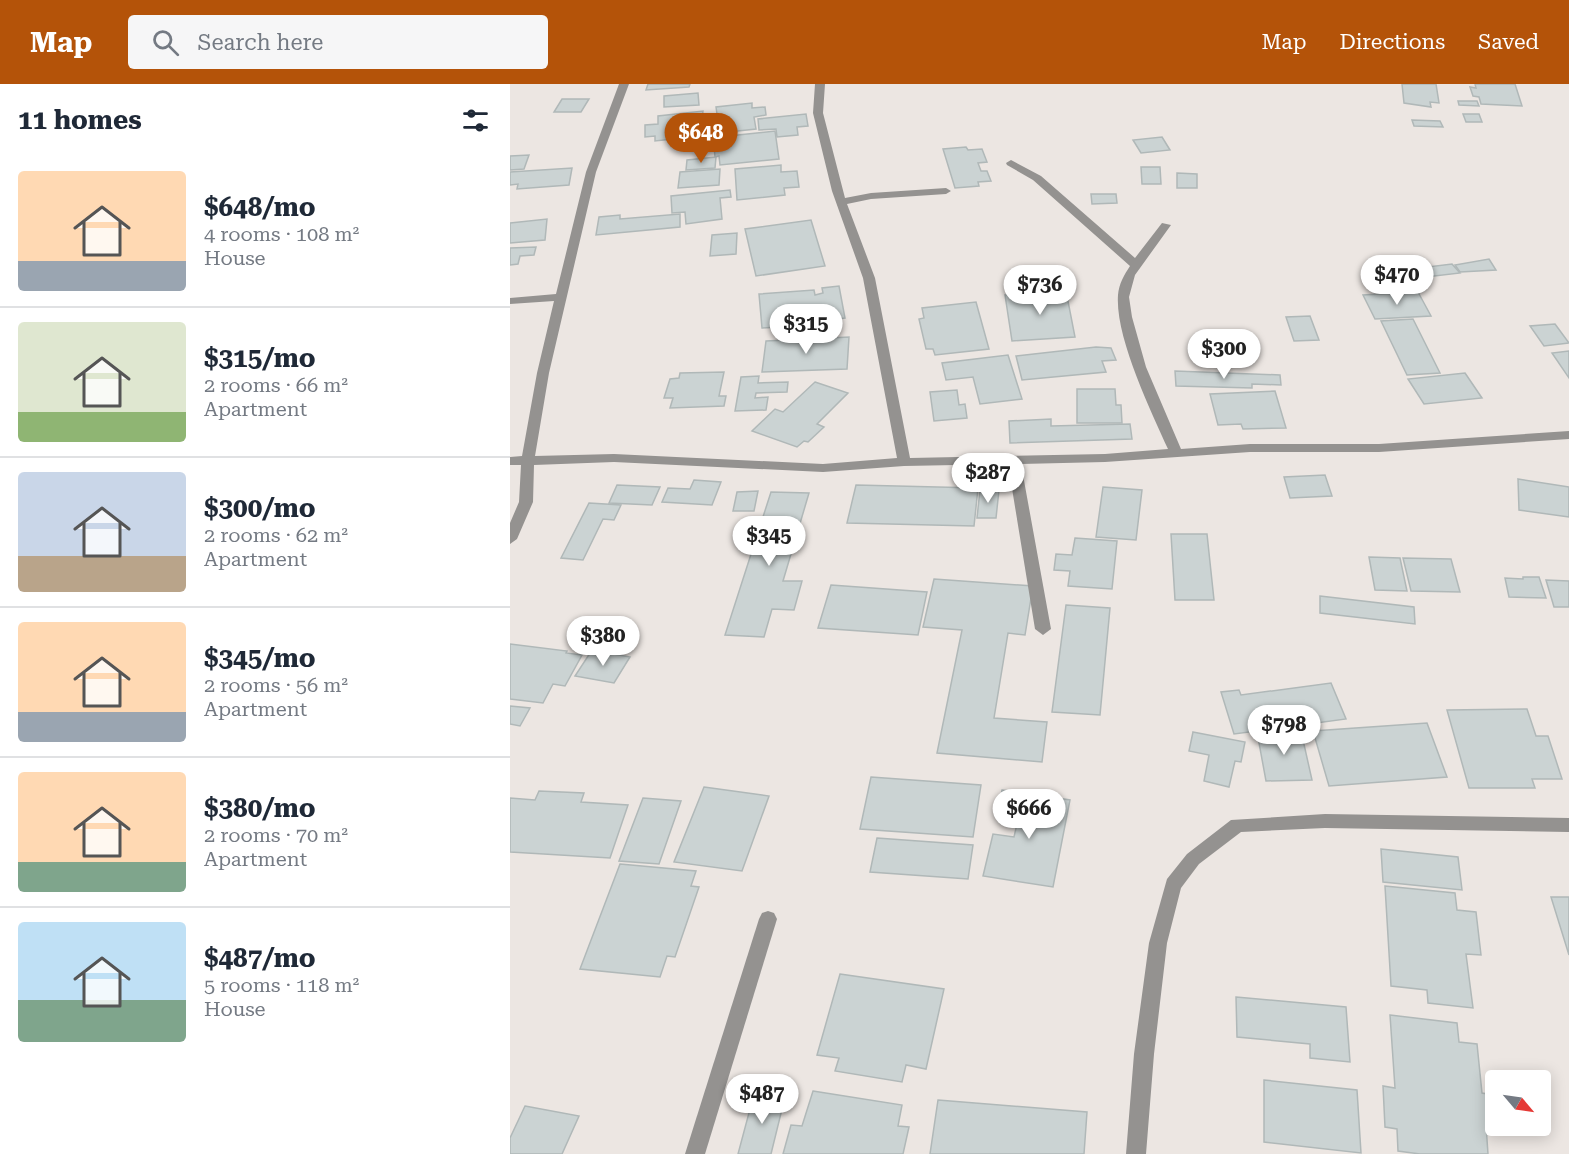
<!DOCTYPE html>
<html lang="en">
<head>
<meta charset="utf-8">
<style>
  body { margin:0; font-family:"Roboto Serif",serif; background:#f6f6f7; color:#1f2937; height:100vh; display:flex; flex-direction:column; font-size:22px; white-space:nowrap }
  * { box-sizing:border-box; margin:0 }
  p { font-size:20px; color:#747a83 }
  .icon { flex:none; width:33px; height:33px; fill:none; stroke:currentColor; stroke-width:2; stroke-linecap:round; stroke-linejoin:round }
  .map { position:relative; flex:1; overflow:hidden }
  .side { display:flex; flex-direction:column; background:#fff; width:510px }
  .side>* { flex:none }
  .needle { width:39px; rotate:119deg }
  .tools { position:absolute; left:975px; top:986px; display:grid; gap:12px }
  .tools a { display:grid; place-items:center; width:66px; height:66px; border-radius:6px; background:#fff; box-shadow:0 3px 15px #0003; font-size:30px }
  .price { position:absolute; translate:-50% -51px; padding:0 14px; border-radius:21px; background:#fff; color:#222; font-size:20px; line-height:39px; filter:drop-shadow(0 2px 3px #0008) }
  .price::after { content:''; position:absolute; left:50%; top:36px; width:18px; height:14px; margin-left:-9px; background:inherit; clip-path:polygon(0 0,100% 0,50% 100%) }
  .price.active { background:#b45309; color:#fff }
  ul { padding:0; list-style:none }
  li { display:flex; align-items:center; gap:18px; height:150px; padding:0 18px }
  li+li { border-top:2px solid #e0e1e3 }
  li span { display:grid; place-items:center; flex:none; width:168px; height:120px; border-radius:6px; color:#555 }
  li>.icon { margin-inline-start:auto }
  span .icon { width:72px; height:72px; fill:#fffc; stroke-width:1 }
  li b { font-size:26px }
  h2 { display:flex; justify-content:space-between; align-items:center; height:72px; padding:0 18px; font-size:26px }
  header { display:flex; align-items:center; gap:36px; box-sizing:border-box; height:84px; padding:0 30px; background:#b45309; color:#fff }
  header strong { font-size:28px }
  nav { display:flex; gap:33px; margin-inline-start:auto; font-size:21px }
  .search { width:420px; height:54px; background:#f6f6f7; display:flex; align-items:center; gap:15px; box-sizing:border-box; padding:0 21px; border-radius:6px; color:#747a83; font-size:22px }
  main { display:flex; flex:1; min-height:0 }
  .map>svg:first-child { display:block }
  .building { fill:#cbd3d3; stroke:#b0b8b8; stroke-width:1.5 }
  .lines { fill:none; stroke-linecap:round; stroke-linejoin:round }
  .minor { fill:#949290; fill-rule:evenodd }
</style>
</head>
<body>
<header>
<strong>Map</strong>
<div class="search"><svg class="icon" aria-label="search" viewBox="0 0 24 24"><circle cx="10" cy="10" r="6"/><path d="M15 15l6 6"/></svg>Search here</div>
<nav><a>Map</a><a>Directions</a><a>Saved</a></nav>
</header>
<main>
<section class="side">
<h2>11 homes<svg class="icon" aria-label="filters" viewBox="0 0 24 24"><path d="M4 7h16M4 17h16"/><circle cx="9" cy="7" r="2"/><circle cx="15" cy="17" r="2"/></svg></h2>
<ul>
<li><span style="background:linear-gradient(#ffd9b3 75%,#9aa5b1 0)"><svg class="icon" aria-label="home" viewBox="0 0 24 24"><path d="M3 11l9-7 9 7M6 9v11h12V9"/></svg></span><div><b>$648/mo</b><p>4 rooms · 108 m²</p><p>House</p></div></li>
<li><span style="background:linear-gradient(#dfe7d0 75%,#8fb573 0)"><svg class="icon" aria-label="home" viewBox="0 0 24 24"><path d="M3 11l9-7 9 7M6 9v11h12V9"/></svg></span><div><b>$315/mo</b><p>2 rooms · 66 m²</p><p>Apartment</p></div></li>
<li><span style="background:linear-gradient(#c9d6e8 70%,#b9a48a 0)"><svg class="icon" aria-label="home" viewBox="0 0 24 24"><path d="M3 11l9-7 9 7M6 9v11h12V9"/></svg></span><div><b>$300/mo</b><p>2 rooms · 62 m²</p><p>Apartment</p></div></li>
<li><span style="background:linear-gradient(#ffd9b3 75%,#9aa5b1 0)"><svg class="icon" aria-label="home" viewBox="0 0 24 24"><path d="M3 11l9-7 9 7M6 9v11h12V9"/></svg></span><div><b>$345/mo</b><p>2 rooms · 56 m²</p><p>Apartment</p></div></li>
<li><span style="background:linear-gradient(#ffd9b3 75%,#7fa58c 0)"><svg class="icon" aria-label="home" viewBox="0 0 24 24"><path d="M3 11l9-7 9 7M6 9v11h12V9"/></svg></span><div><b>$380/mo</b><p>2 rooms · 70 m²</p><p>Apartment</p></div></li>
<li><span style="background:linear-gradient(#bfe0f5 65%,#7fa58c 0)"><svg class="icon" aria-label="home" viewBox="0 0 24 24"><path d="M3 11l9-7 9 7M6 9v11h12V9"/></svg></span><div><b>$487/mo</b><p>5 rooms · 118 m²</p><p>House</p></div></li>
</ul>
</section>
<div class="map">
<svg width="1059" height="1070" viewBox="0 0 1059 1070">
  <rect width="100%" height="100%" fill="#ece6e2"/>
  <!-- building -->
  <g class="building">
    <path d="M138,0H180L179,3L136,6Z"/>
    <path d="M892,0H926L929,19L920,18L921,23L894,19Z"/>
    <path d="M965,0H1005L1012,22L971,20L969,13L963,12L960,3L966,4Z"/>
    <path d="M188,9L189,21L154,23V12Z"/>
    <path d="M52,15H79L71,28H44Z"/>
    <path d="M948,17H967L969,22L949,21Z"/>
    <path d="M242,19V24L255,23L256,31L244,33L246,45L209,49L208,42L201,43L200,30H207L206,23Z"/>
    <path d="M193,27L191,44L180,45L181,53L145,57V52L135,53V41L148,40V32Z"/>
    <path d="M296,30L298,42L287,43L288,51L267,53L266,45L249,46L248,35Z"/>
    <path d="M953,30H969L972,38H956Z"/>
    <path d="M902,36L930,37L933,43L904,42Z"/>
    <path d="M265,47L269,75L210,81L209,72L205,73L204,61L210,60L209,53Z"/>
    <path d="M652,53L660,66L631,69L623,56Z"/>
    <path d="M456,63L458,66L472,65L477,78L468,79L471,87H477L481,97L468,98L469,102L445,104L433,65Z"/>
    <path d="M19,71L14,85L0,86V72Z"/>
    <path d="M206,73L205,84L176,86L177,76Z"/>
    <path d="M271,81V88L287,87L289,103L274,104L275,111L227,116L225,85Z"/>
    <path d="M631,83H650L651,100H632Z"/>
    <path d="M62,84L59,101L7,105L8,100L0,101V88Z"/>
    <path d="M210,85L209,101L168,104L170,88Z"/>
    <path d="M667,89L687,90V104H667Z"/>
    <path d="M220,106L221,113L210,114L212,135L176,140L175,128L162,129L161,112Z"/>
    <path d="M581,110H606L607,119L582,120Z"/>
    <path d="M170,130V143L86,151L89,133L110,131V135Z"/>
    <path d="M37,135L35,156L0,159V139Z"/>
    <path d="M301,136L315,182L246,192L235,145Z"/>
    <path d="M227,149L226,170L200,172L202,151Z"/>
    <path d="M26,163L24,171L10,172L8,180L0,181V164Z"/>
    <path d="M979,175L986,186L950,188L945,181Z"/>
    <path d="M942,180L950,189L916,193L909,184Z"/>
    <path d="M329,202L335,234L308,237V241L252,244L249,210L304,206L305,211L313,209L312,204Z"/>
    <path d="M556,207L565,253L502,257L495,211Z"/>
    <path d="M908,208L921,232L865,235L853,211Z"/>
    <path d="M466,218L479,265L425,271L423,265H416L409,235L414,234L412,224Z"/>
    <path d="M800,232L809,256L784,257L776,233Z"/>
    <path d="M903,235L930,289L897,291L871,237Z"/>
    <path d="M1045,240L1059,259L1034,262L1020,242Z"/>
    <path d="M339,253L337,285L252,288L256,257Z"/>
    <path d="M586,263L601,264L606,276L592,277L596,288L512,296L506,272Z"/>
    <path d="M1059,267V294L1042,269Z"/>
    <path d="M498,271L512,315L470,320L463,293L436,296L432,279Z"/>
    <path d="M665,287L770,291L771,301L742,300V304L666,302Z"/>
    <path d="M214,288L209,312H216L214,322L160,324L163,314H154L160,295L169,294L170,289Z"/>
    <path d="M955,289L972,314L914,320L898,295Z"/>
    <path d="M249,292L248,299L278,298L277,308L246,309L245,314L258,313L256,326L225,327L231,293Z"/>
    <path d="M305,298L338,309L307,340L314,343L298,358L294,357L287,363L242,347L265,325L273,328Z"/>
    <path d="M567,305H605L606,321H611L612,339H567Z"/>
    <path d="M447,306L449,321L455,320L457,334L424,337L420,308Z"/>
    <path d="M765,307L776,344L733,345L731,340L708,341L700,310Z"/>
    <path d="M541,335V342L620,340L622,355L500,359L499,337Z"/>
    <path d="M815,391L822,412L780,414L774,393Z"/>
    <path d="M1008,395L1059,403V433L1009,426Z"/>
    <path d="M184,396L211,398L202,421L152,418L158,404L180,405Z"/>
    <path d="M107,401L150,403L142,421L99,419Z"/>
    <path d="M346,401L468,404L464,442L337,439Z"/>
    <path d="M593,403L632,406L626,456L586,453Z"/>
    <path d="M470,406H489L486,434H467Z"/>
    <path d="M248,407L244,427H223L227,408Z"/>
    <path d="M261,408L299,409L273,497H292L284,526L262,525L254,553L215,551Z"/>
    <path d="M79,419L111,421L104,436L93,435L73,476L51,474Z"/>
    <path d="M661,450H697L704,516H665Z"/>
    <path d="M565,454L607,457L602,505L558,502L560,487L544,486L546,470L562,471Z"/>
    <path d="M859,473L890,474L897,507L865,506Z"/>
    <path d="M893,474L941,475L950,508L901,507Z"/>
    <path d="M1013,493H1029L1036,514L999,513L995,494L1013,495Z"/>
    <path d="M424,495L523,502L515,551L498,549L484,634L537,638L532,678L427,669L452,546L413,543Z"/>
    <path d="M1036,496L1059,497V523H1044Z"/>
    <path d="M321,501L417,508L408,551L308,544Z"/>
    <path d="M810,512L904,523L905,540L810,529Z"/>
    <path d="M556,521L600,524L590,631L542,628Z"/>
    <path d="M0,560L57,567L56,569L72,571L55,602L43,600L33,619L0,615Z"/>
    <path d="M82,566L120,573L104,599L65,592Z"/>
    <path d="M821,599L836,635L724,650L711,608L729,606L731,611Z"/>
    <path d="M0,622L20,624L10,642L0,640Z"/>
    <path d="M1017,625L1026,652H1038L1052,695H1022L1025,704H959L937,626Z"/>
    <path d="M917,639L937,693L819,702L803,647Z"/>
    <path d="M791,647L802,696L756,697L747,648Z"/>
    <path d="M683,648L735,658L731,678L725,677L719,703L694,697L699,671L679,667Z"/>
    <path d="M361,693L471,701L463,753L350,745Z"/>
    <path d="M194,703L259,712L232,787L164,778Z"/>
    <path d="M492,706L560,716L543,803L473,792L483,750L504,753L509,731L487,728Z"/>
    <path d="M29,707L74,709L71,718L118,721L100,774L0,768V714L25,716Z"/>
    <path d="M133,714L171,717L149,780L109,777Z"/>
    <path d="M367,754L463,761L458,795L360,788Z"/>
    <path d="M871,765L948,773L952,806L873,798Z"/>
    <path d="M110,780L186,787L181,802L189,803L165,873L157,872L150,893L70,885Z"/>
    <path d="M875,802L945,809L947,826L966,828L971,871L956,870L963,924L918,919L917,906L881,902Z"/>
    <path d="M1041,813H1059V871Z"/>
    <path d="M330,890L434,905L416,985L396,981L392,998L325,987L329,974L307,971Z"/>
    <path d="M726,913L836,923L840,978L800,974V960L727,953Z"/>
    <path d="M880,931L947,939L949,958L967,960L972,1009L984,1011L988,1042L976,1041L978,1070H910L888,1067L887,1045L875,1043L873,1002L885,1004Z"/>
    <path d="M754,996L847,1006L851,1069L754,1058Z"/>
    <path d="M303,1007L392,1021L388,1042L399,1043L393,1070H273L281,1041L292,1042Z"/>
    <path d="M244,1010L275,1013L261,1070H228Z"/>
    <path d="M428,1016L577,1028L574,1070H420Z"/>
    <path d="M15,1022L69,1032L52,1070H0V1054Z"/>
  </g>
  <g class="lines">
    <!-- minor -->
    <g class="minor">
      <path d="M109,0H119L86,88L39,289L25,372L104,370L313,380L387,374L353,194L322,107L303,29L305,0H315L313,29L335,114L361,109L436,104L441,107L436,110L361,115L337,120L365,194L400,374L595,370L658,365C641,327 605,253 608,211C609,200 614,191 620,182L523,96L497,81L496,79L501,76L531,92L625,174L652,139L661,141L625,191L619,213L622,233L636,283L671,365L740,360H869L1059,347V355L869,368H740L595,378L511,380L541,545L533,551L525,545L498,380L394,382L313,388L104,378L24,381L23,418L7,455L0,460V439L9,418L11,381H0V373L12,372L27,289L44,217L0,220V214L46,210L76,88Z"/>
      <path d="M815,730L1059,734V748L815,744L731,748L689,780L671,804L657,859L644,970L636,1070H616L624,970L639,859L657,795L677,770L721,736Z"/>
      <path d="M258,827L264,829L267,835L195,1070H175L249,835L252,829Z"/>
    </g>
  </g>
</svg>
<div class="tools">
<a><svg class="needle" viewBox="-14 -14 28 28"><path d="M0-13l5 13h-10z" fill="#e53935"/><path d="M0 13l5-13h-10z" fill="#747a83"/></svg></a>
</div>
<b class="price active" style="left:191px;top:80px">$648</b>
<b class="price" style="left:887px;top:222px">$470</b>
<b class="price" style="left:530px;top:232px">$736</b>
<b class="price" style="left:296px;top:271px">$315</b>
<b class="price" style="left:714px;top:296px">$300</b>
<b class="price" style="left:478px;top:420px">$287</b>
<b class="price" style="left:259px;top:483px">$345</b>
<b class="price" style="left:93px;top:583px">$380</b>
<b class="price" style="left:774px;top:672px">$798</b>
<b class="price" style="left:519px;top:756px">$666</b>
<b class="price" style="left:252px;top:1041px">$487</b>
</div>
</main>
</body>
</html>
